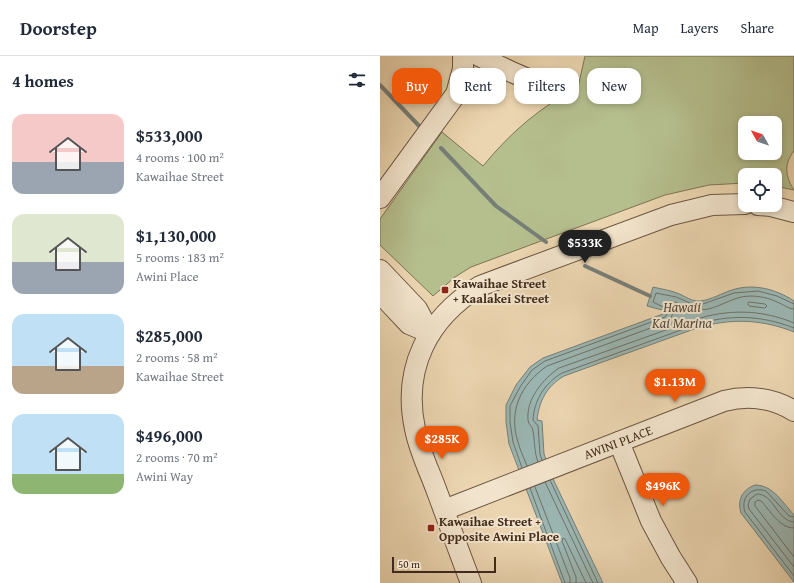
<!DOCTYPE html>
<html lang="en">
<head>
<meta charset="utf-8">
<style>
  body { margin:0; font-family:"Gentium Book Plus",serif; background:#f2f2f3; color:#1f2937; height:100vh; display:flex; flex-direction:column; font-size:15px; white-space:nowrap }
  * { box-sizing:border-box; margin:0 }
  p { font-size:13px; color:#747a83 }
  .icon { flex:none; width:22px; height:22px; fill:none; stroke:currentColor; stroke-width:2; stroke-linecap:round; stroke-linejoin:round }
  .map { position:relative; flex:1; overflow:hidden }
  .side { display:flex; flex-direction:column; background:#fff; width:380px }
  .side>* { flex:none }
  .banner { position:absolute; left:12px; top:12px; width:342px; height:36px; display:flex; gap:8px }
  .needle { width:26px; rotate:310deg }
  .buttons { position:absolute; left:358px; top:60px; display:grid; gap:8px }
  .buttons a { display:grid; place-items:center; width:44px; height:44px; border-radius:8px; background:#fff; box-shadow:0 2px 6px #0003; font-size:20px }
  .scale { position:absolute; left:12px; bottom:10px; width:104px; box-sizing:border-box; padding-left:4px; border:2px solid #422b1d; border-top:0; font-size:11px; line-height:14px; white-space:nowrap; color:#422b1d; -webkit-text-stroke:3px #f2e4cc; paint-order:stroke }
  .price { position:absolute; translate:-50% -34px; padding:0 9px; border-radius:14px; background:#ea580c; color:#fff; font-size:13px; line-height:26px; filter:drop-shadow(0 1px 2px #0008) }
  .price::after { content:''; position:absolute; left:50%; top:24px; width:12px; height:9px; margin-left:-6px; background:inherit; clip-path:polygon(0 0,100% 0,50% 100%) }
  .price.current { background:#222; color:#fff }
  ul { padding:0; list-style:none }
  li { display:flex; align-items:center; gap:12px; height:100px; padding:0 12px }
  li span { display:grid; place-items:center; flex:none; width:112px; height:80px; border-radius:12px; color:#555 }
  li>.icon { margin-inline-start:auto }
  span .icon { width:48px; height:48px; fill:#fffc; stroke-width:1 }
  li b { font-size:17px }
  h2 { display:flex; justify-content:space-between; align-items:center; height:48px; padding:0 12px; font-size:17px }
  .tag { padding:0 14px; border-radius:12px; background:#fff; box-shadow:0 2px 6px #0003; font-size:14px; line-height:36px }
  .tag.current { background:#ea580c; color:#fff }
  header { display:flex; align-items:center; gap:24px; box-sizing:border-box; height:56px; padding:0 20px; background:#fff; border-bottom:1px solid #e0e1e3 }
  header strong { font-size:19px }
  nav { display:flex; gap:22px; margin-inline-start:auto; font-size:14px }
  main { display:flex; flex:1; min-height:0 }
  .map>svg:first-child { display:block }
  .green { fill:#b5be8d; stroke:#7c7455; fill-rule:evenodd }
  .water { fill:#9bb7b4; stroke:#777f78 }
  .lines { fill:none; stroke-linecap:round; stroke-linejoin:round }
  .shore { stroke:#6e7168; stroke-width:1 }
  .stream { stroke:#777f78; stroke-width:4 }
  .minor-casing { stroke:#6c5642; stroke-width:22 }
  .minor { stroke:#f2e4cc; stroke-width:20 }
  .poi-dot { fill:#8f2418; stroke:#f2e4cc; stroke-width:1.5 }
  .labels { text-anchor:middle; stroke-width:4; stroke-linejoin:round; paint-order:stroke }
  .poi-label { font-size:13px; font-weight:bold; fill:#422b1d; stroke:#f2e4cc; text-anchor:start }
  .street-label { font-size:13px; fill:#422b1d; stroke:#f2e4cc }
  .water-label { font-size:14px; font-style:italic; fill:#54473b; stroke:#f2e4cc }
</style>
</head>
<body>
<header>
<strong>Doorstep</strong>
<nav><a>Map</a><a>Layers</a><a>Share</a></nav>
</header>
<main>
<section class="side">
<h2>4 homes<svg class="icon" aria-label="filters" viewBox="0 0 24 24"><path d="M4 7h16M4 17h16"/><circle cx="9" cy="7" r="2"/><circle cx="15" cy="17" r="2"/></svg></h2>
<ul>
<li><span style="background:linear-gradient(#f6c9c9 60%,#9aa5b1 0)"><svg class="icon" aria-label="home" viewBox="0 0 24 24"><path d="M3 11l9-7 9 7M6 9v11h12V9"/></svg></span><div><b>$533,000</b><p>4 rooms · 100 m²</p><p>Kawaihae Street</p></div></li>
<li><span style="background:linear-gradient(#dfe7d0 60%,#9aa5b1 0)"><svg class="icon" aria-label="home" viewBox="0 0 24 24"><path d="M3 11l9-7 9 7M6 9v11h12V9"/></svg></span><div><b>$1,130,000</b><p>5 rooms · 183 m²</p><p>Awini Place</p></div></li>
<li><span style="background:linear-gradient(#bfe0f5 65%,#b9a48a 0)"><svg class="icon" aria-label="home" viewBox="0 0 24 24"><path d="M3 11l9-7 9 7M6 9v11h12V9"/></svg></span><div><b>$285,000</b><p>2 rooms · 58 m²</p><p>Kawaihae Street</p></div></li>
<li><span style="background:linear-gradient(#bfe0f5 75%,#8fb573 0)"><svg class="icon" aria-label="home" viewBox="0 0 24 24"><path d="M3 11l9-7 9 7M6 9v11h12V9"/></svg></span><div><b>$496,000</b><p>2 rooms · 70 m²</p><p>Awini Way</p></div></li>
</ul>
</section>
<div class="map">
<svg width="414" height="527" viewBox="0 0 414 527">
  <rect width="100%" height="100%" fill="#ebd5b0"/>
  <filter id="stains"><feTurbulence type="fractalNoise" baseFrequency=".005" numOctaves="4"/><feColorMatrix values="0 0 0 0 .2 0 0 0 0 .09 0 0 0 0 .02 0 0 0 .5 -.17"/></filter>
  <radialGradient id="worn" r=".72"><stop offset=".6" stop-color="#630" stop-opacity="0"/><stop offset="1" stop-color="#630" stop-opacity=".3"/></radialGradient>
  <!-- green -->
  <path class="green" d="M205,0H414V95C403,108 406,122 414,134L395,130V119H365V127L329,129L285,139L91,211L75,221L53,240L0,189V163L62,76L103,110C131,76 159,52 198,31ZM365,67H395V97H365Z"/>
  <!-- water -->
  <g class="water">
    <path d="M273,231C281,233 289,234 297,237C305,240 312,246 320,245C331,244 342,237 352,234C373,227 396,233 414,245V276C382,263 350,262 317,272L184,320C167,330 159,345 157,364L162,365L164,398L174,425L223,527H182L129,388L126,366V349L136,329L150,311L163,302L283,258L284,255L282,254L267,250Z"/>
    <path d="M375,429C393,429 403,447 414,459V526L361,457C357,444 362,434 375,429Z"/>
  </g>
  <g class="lines">
    <!-- shore -->
    <g class="shore">
      <path d="M369,246L385,248L387,250L385,252L369,250L368,248Z"/>
      <path d="M162,404L160,398L158,370L153,364C154,344 165,327 182,317L315,269C349,258 381,259 414,272"/>
      <path d="M158,406C154,396 155,385 153,375C153,370 148,369 148,364C146,343 163,323 179,312L314,264C347,253 381,253 414,267"/>
      <path d="M147,410C144,402 140,394 138,386C128,355 141,328 167,310L287,266C294,261 294,254 289,247L291,245C301,247 309,255 320,254C337,254 352,240 370,240C379,240 389,242 397,246C403,248 408,253 414,253"/>
      <path d="M142,412L133,386L130,366V350L140,331L152,314L165,305L285,261L288,257L287,253L273,246L276,237L296,241L310,247L320,249L354,237L378,235L397,240L414,248"/>
      <path d="M170,424L218,527"/>
      <path d="M165,426L213,527"/>
      <path d="M155,431L190,522V527"/>
      <path d="M150,432L185,527"/>
      <path d="M414,461L409,460L386,435C372,430 360,441 365,456L414,520"/>
      <path d="M414,466C397,465 394,438 377,438L370,443L368,449L369,453L414,511"/>
      <path d="M414,472C399,472 390,454 381,445L378,444L375,446V450L414,501"/>
      <path d="M196,527V521L182,485L183,482L185,483L206,527"/>
    </g>
    <!-- stream -->
    <g class="stream">
      <path d="M0,29L42,73"/>
      <path d="M61,92L116,150L166,186"/>
      <path d="M205,210L270,240"/>
    </g>
    <defs>
      <g id="minor">
        <path d="M99,0C114,7 140,22 156,25C167,27 177,26 187,24"/>
        <path d="M0,142L76,38L83,13V0"/>
        <path d="M378,149L391,150L414,156"/>
        <path d="M0,214L37,253L50,277"/>
        <path d="M0,237L29,268L50,277"/>
        <path d="M239,386L271,465L291,502L307,527"/>
        <path d="M64,454L344,345C368,339 393,342 414,355"/>
        <path d="M91,527C79,496 68,465 56,433C49,414 39,394 35,373C22,312 48,262 100,230L291,159L332,149L365,148"/>
      </g>
    </defs>
    <!-- minor casing -->
    <use href="#minor" class="minor-casing"/>
    <!-- minor -->
    <use href="#minor" class="minor"/>
  </g>
  <!-- markers -->
  <g class="poi-dot">
    <rect x="61" y="230" width="8" height="8" rx="2"/>
    <rect x="47" y="468" width="8" height="8" rx="2"/>
  </g>
  <g class="labels">
    <!-- poi labels -->
    <g class="poi-label">
      <text x="73" y="232">Kawaihae Street<tspan x="73" dy="15">+ Kaalakei Street</tspan></text>
      <text x="59" y="470">Kawaihae Street +<tspan x="59" dy="15">Opposite Awini Place</tspan></text>
    </g>
    <!-- street labels -->
    <g class="street-label">
      <text transform="translate(238 386) rotate(-21)" y="5">AWINI PLACE</text>
    </g>
    <!-- water labels -->
    <g class="water-label">
      <text x="302" y="256">Hawaii<tspan x="302" dy="16">Kai Marina</tspan></text>
    </g>
  </g>
  <rect width="100%" height="100%" filter="url(#stains)"/>
  <rect width="100%" height="100%" fill="url(#worn)"/>
</svg>
<div class="buttons">
<a><svg class="needle" viewBox="-14 -14 28 28"><path d="M0-13l5 13h-10z" fill="#e53935"/><path d="M0 13l5-13h-10z" fill="#747a83"/></svg></a>
<a><svg class="icon" aria-label="locate" viewBox="0 0 24 24"><circle cx="12" cy="12" r="6"/><path d="M12 2v4M12 18v4M2 12h4M18 12h4"/></svg></a>
</div>
<div class="scale">50 m</div>
<b class="price current" style="left:205px;top:208px">$533K</b>
<b class="price" style="left:295px;top:347px">$1.13M</b>
<b class="price" style="left:62px;top:404px">$285K</b>
<b class="price" style="left:283px;top:451px">$496K</b>
<div class="banner">
<a class="tag current">Buy</a>
<a class="tag">Rent</a>
<a class="tag">Filters</a>
<a class="tag">New</a>
</div>
</div>
</main>
</body>
</html>
